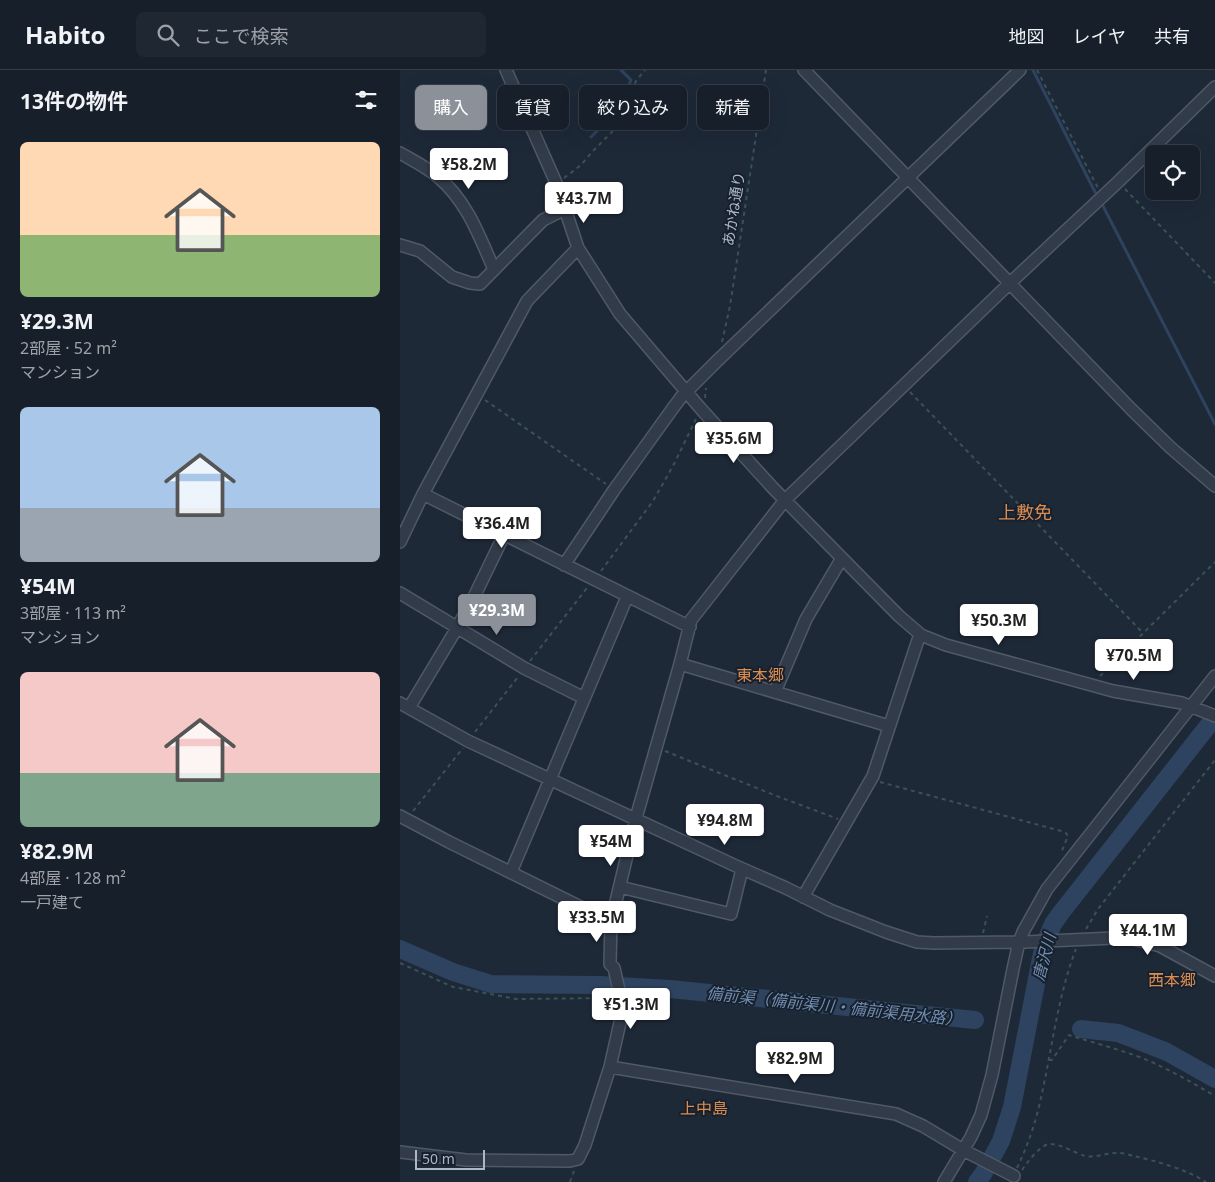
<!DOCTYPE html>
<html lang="ja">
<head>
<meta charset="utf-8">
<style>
  :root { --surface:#161f2a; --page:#1f2732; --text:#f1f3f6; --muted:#9ea2a8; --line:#353d47; --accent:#8c9099 }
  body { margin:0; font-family:"Noto Sans","Noto Sans JP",sans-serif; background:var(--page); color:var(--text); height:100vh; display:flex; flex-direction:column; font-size:19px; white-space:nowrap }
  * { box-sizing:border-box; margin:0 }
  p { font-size:16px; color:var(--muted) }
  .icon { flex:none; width:28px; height:28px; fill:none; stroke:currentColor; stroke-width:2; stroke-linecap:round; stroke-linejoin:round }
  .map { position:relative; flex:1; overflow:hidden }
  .drawer { display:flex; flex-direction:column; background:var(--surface); width:400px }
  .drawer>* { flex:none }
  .top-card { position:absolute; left:15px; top:15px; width:475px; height:45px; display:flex; gap:10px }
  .tools { position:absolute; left:745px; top:75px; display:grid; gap:10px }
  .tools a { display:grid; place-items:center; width:55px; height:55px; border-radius:8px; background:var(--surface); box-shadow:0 5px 20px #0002,0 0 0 1px var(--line); font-size:25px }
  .scale { position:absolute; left:15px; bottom:12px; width:70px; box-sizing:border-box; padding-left:5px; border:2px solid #abb6c6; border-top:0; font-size:14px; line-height:18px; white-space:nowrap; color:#abb6c6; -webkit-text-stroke:4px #17202d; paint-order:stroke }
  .price { position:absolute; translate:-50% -42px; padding:0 11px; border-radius:5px; background:#fff; color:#222; font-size:16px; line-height:32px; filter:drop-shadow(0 1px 2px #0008) }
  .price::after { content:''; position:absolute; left:50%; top:30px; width:15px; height:11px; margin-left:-8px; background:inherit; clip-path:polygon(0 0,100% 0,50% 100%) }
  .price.active { background:var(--accent); color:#fff }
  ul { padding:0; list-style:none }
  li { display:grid; align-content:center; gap:10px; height:265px; padding:0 20px }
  li span { display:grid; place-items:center; height:155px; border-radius:8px; color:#555 }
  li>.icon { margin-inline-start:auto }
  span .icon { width:90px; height:90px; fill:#fffc; stroke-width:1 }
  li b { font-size:21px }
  h2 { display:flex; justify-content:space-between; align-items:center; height:60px; padding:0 20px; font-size:21px }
  .tag { padding:0 18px; border-radius:8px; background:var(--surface); box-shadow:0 5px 20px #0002,0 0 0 1px var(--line); font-size:18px; line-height:45px }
  .tag.active { background:var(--accent); color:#fff }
  header { display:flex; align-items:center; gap:30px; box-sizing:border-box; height:70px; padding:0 25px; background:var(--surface); border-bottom:1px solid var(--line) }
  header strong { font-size:24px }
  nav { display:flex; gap:28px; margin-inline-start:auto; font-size:18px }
  .search { width:350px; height:45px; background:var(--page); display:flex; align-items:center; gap:12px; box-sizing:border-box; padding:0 18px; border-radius:8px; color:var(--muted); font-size:19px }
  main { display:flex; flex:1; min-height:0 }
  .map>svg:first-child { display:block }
</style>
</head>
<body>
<header>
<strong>Habito</strong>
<div class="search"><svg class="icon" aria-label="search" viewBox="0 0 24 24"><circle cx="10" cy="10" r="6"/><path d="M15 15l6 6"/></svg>ここで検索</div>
<nav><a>地図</a><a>レイヤ</a><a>共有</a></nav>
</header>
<main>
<section class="drawer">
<h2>13件の物件<svg class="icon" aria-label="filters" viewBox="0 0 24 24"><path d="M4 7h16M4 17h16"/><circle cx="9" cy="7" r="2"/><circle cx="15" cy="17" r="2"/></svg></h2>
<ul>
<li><span style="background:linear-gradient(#ffd9b3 60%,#8fb573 0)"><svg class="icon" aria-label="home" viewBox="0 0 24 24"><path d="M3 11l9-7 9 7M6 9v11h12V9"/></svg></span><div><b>¥29.3M</b><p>2部屋 · 52 m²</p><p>マンション</p></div></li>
<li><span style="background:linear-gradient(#a9c7e8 65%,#9aa5b1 0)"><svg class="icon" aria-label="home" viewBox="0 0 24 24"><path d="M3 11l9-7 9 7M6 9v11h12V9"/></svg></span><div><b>¥54M</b><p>3部屋 · 113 m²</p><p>マンション</p></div></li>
<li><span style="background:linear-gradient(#f6c9c9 65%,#7fa58c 0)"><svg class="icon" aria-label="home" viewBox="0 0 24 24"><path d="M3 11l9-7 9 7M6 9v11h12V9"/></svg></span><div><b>¥82.9M</b><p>4部屋 · 128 m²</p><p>一戸建て</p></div></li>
</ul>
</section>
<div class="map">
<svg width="815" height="1112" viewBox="0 0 815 1112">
  <rect width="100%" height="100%" fill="#1e2938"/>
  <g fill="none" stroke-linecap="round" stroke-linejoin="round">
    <!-- stream -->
    <path stroke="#2e435f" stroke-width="3" d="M 633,0 L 695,122
      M 191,67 L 218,40 L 231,10 L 221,0
      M 702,134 L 815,354"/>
    <!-- river -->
    <path stroke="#2e435f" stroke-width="18" d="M 0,879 L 53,902 L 91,914 L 200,915 L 270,919 L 575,950
      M 681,959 L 718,963 L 739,971 L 767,982 L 815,1009
      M 577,1112 L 583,1104 L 601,1071 L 612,1037 L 643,878 L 653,854 L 660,844 L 815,647"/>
    <!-- minor casing -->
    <g stroke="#4f5967" stroke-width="14">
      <path id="minor" d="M 106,0 L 157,115 L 178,178 L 220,244 L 301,339 L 372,417 L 499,546 L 521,565 L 546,575 L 713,621 L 782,633 L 815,646
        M 404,0 L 732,340 L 771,378 L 815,416
        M 0,83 C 12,90 26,97 37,106 C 65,129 78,162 92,195 L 95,199
        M 0,175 L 20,181 L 52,207 L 70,213 L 80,214 L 143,150 L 165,139
        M 23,424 L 290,557
        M 0,472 L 23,424 L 127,231 L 178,178
        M 164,495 L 214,420 L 273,338 L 282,326 L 317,291 L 620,0
        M 0,523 L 124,598 L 184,628
        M 280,594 L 489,656
        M 375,622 L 406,549 L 442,488
        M 0,633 L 68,671 L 336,796 L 386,818 L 430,840 L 486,862 L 517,872 L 534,873 L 625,872 L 714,868 L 733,869 L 760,876 L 815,906
        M 9,638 L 57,558 L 73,529 L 104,465
        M 0,746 L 49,772 L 211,852
        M 111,802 L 227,527
        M 220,817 L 331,844 L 342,799
        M 403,827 L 473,706 L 518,570 L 521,565
        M 210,997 L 496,1044 L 523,1056 L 563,1080 L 614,1106
        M 0,1082 L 66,1090 L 170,1091 L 178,1089 L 185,1075 L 210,997 L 221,948 L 221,929 L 214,898 L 210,894 L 211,852 L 236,748 L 280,594 L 291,550 L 385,430 L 610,213 L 718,112 L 815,17
        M 544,1112 L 571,1067 L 581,1045 L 592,1005 L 613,899 L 619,872 L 623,862 L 647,819 L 815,606"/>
    </g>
    <!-- path -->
    <path stroke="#3a5254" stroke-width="2" stroke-dasharray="4 4" stroke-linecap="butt" d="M 637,0 L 698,118
      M 164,108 L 181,95 L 193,81 L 212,62 L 236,11 L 245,0
      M 725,119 L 815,213
      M 322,272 L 330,236 L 366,0
      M 510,322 L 743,563
      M 305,328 L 306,318
      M 85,330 L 206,414
      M 201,501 L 253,431 L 273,396 L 296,349
      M 130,591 L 187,518
      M 700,606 L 815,492
      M 75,662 L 118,607
      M 265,681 L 374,725 L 438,749
      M 480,712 L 661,761 L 666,763 L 668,766 L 661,783
      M 13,741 L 63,678
      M 686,859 L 698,839 L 815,690
      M 583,863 L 587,846
      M 0,893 L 53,917 L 116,929 L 211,928
      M 649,990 L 652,990 L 669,965 C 697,974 727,981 754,993 C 775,1003 795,1014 815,1026
      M 617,1098 C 627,1077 635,1055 640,1032 C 652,981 657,928 676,879
      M 622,1100 C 627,1093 640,1075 649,1074 C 659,1073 675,1083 685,1086 C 697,1088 708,1082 719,1083 C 724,1083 729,1085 734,1086 C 756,1091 788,1100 806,1112
      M 170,1112 L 174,1101"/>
    <!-- minor -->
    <use href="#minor" stroke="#323b49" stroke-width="11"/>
  </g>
  <g text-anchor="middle" stroke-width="4" stroke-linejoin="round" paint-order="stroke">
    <!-- street labels -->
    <g font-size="15" fill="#abb6c6" stroke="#17202d">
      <text transform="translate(334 139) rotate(-81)" y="5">あかね通り</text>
    </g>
    <!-- neighbourhood labels -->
    <g font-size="16" fill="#db8d51" stroke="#17202d">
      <text x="360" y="611">東本郷</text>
      <text x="772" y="916">西本郷</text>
      <text x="304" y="1044">上中島</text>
    </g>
    <!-- water labels -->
    <g font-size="16" font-style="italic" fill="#718db1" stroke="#17202d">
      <text transform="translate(644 887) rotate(-75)" y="6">唐沢川</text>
      <text transform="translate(434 936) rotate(6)" y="6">備前渠（備前渠川・備前渠用水路）</text>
    </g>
    <!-- quarter labels -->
    <g font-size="18" fill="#db8d51" stroke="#17202d">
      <text x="625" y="449">上敷免</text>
    </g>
  </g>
</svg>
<div class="tools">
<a><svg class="icon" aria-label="locate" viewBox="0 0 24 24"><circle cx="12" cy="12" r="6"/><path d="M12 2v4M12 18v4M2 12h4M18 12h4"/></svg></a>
</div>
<div class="scale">50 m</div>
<b class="price" style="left:69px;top:120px">¥58.2M</b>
<b class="price" style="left:184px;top:154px">¥43.7M</b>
<b class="price" style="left:334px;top:394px">¥35.6M</b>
<b class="price" style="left:102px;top:479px">¥36.4M</b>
<b class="price active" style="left:97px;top:566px">¥29.3M</b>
<b class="price" style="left:599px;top:576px">¥50.3M</b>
<b class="price" style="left:734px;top:611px">¥70.5M</b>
<b class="price" style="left:325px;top:776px">¥94.8M</b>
<b class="price" style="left:211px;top:797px">¥54M</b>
<b class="price" style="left:197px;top:873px">¥33.5M</b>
<b class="price" style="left:748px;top:886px">¥44.1M</b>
<b class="price" style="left:231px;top:960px">¥51.3M</b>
<b class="price" style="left:395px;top:1014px">¥82.9M</b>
<div class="top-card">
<a class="tag active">購入</a>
<a class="tag">賃貸</a>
<a class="tag">絞り込み</a>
<a class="tag">新着</a>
</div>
</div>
</main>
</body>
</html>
